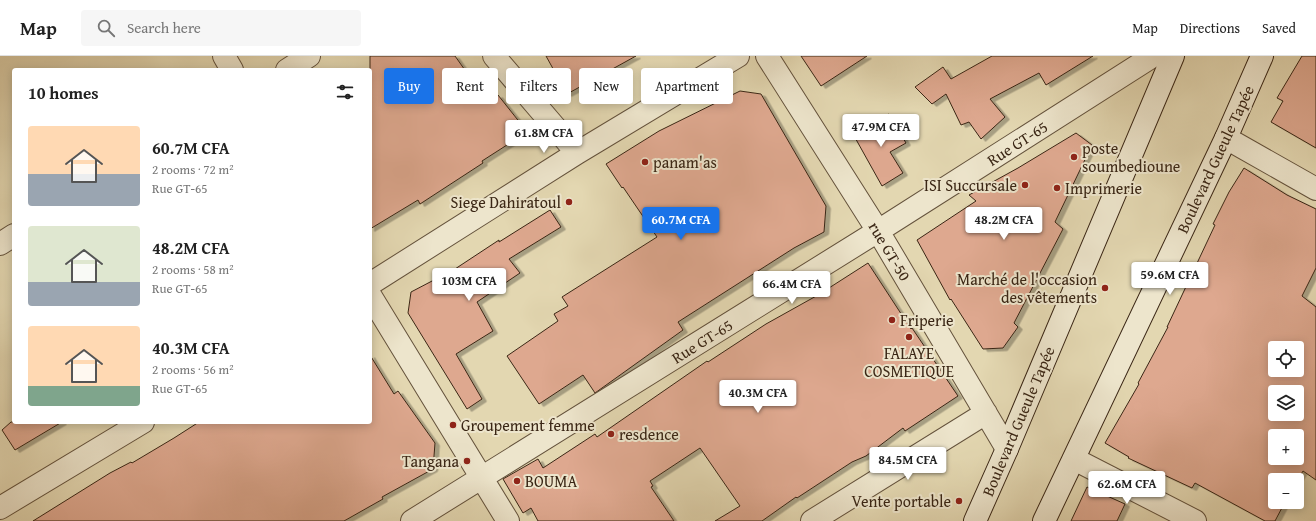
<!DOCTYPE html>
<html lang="en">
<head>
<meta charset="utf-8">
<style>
  :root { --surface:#fff; --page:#f6f6f6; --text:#222; --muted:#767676; --line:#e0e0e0; --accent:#1a73e8 }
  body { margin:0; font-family:"Gentium Book Plus",serif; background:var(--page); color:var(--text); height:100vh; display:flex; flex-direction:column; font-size:15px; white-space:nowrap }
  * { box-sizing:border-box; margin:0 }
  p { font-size:13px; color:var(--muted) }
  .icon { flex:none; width:22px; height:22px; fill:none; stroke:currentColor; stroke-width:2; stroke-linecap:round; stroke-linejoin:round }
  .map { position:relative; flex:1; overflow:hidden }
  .side { position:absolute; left:12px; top:12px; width:360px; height:356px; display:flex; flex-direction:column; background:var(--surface); border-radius:4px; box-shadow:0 2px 10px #0003 }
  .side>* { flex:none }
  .top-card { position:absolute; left:384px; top:12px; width:380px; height:36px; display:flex; gap:8px }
  .buttons { position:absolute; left:1268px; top:285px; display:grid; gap:8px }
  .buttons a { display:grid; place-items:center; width:36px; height:36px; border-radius:4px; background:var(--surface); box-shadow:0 2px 10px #0003; font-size:20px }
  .price { position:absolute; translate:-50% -34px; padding:0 9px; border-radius:4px; background:#fff; color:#222; font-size:13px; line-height:26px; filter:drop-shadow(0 1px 2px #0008) }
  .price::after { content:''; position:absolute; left:50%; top:24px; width:12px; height:9px; margin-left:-6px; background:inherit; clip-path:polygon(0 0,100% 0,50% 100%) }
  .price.selected { background:var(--accent); color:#fff }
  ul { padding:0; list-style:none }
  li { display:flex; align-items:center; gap:12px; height:100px; padding:0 16px }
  li span { display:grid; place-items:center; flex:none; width:112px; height:80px; border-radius:4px; color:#555 }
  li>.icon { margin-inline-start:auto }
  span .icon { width:48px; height:48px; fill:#fffc; stroke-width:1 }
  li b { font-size:17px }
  h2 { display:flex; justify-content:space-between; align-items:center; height:48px; padding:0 16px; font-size:17px }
  .pill { padding:0 14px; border-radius:4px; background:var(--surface); box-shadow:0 2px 10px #0003; font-size:14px; line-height:36px }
  .pill.selected { background:var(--accent); color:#fff }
  header { display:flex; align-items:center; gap:24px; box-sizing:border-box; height:56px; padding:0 20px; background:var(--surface); border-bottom:1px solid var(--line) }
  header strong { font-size:19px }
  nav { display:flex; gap:22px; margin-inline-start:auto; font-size:14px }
  .search { width:280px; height:36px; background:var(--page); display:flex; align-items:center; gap:10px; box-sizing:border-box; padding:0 14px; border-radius:4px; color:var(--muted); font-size:15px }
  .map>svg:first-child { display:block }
</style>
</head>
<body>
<header>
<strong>Map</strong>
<div class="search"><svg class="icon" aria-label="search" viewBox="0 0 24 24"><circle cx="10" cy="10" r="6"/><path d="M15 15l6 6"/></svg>Search here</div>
<nav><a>Map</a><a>Directions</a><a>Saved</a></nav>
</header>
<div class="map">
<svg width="1316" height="465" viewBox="0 0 1316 465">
  <defs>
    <filter id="shadow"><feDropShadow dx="4.5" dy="2.5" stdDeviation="0" flood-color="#0004"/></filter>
  </defs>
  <rect width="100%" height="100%" fill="#e3d7b1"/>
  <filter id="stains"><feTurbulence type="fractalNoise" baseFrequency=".005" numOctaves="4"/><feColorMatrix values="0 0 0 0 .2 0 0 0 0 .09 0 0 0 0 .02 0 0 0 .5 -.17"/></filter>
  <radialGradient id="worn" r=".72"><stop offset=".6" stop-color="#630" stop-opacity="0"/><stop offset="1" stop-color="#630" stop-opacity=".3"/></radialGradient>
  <!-- building -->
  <path fill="#dea88f" stroke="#3a2615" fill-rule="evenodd" filter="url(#shadow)" d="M 370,0 L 455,0 L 467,17 L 472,12 L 495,41 L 498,39 L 521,68 L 521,80 L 482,105 L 483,107 L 420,148 L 418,144 L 370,173 Z
    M 546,0 L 636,0 L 567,38 Z
    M 801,0 L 867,0 L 821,30 Z
    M 992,0 L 1093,0 L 1046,29 L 1039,17 L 990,43 L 1005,61 L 981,83 L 969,66 L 961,69 L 946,38 L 932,48 L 915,31 L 943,11 L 951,23 Z
    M 1302,0 L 1316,0 L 1316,92 L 1271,66 L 1283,45 L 1277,42 Z
    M 740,35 L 761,38 L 826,150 L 824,176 L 794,192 L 678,266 L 683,274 L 595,337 L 583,319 L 539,348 L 507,300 L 558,265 L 554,258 L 568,250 L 562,241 L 657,181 L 623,131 L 622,132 L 606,108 L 659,75 Z
    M 889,58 L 906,87 L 890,96 L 903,117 L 882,130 L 853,78 Z
    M 1076,77 L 1092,89 L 1055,166 L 1063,173 L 1014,267 L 1018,271 L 1003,292 L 983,293 L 951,243 L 950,244 L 917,184 L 976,145 L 969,139 L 1018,112 Z
    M 1244,112 L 1287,139 L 1316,153 L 1316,212 L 1302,240 L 1316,251 L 1316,424 L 1303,415 L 1297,425 L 1297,424 L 1275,424 L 1275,446 L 1285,446 L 1275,465 L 1265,465 L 1195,427 L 1192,432 L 1128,402 L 1129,401 L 1105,387 L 1139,328 L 1138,327 L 1168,271 L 1167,271 L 1215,169 L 1213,168 L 1229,136 ZM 1275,292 L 1297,292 L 1297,314 L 1275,314 ZM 1275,336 L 1297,336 L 1297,358 L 1275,358 ZM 1275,380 L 1297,380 L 1297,402 L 1275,402 Z
    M 550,154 L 561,171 L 509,203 L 520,217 L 477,246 L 493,275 L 456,298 L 482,343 L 467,353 L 408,257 L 411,236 L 455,213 L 499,184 L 499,186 Z
    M 868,207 L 911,273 L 912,272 L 958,340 L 905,375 L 903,372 L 866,400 L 852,406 L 797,442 L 796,441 L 762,465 L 715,465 L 740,450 L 700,392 L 650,425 L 653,430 L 651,431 L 674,465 L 538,465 L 531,452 L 523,457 L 503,423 L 538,403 L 543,412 L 595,378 L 597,381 L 707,305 L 708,306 L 766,268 L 818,239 Z
    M 370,299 L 394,338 L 398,335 L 435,387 L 433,413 L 382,441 L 383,443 L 344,465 L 33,465 L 110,417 L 131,406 L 132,407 L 174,382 L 199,366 L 370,366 Z
    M 11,366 L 62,366 L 15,394 L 2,374 Z
    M 1087,431 L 1125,448 L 1117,465 L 1071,465 Z"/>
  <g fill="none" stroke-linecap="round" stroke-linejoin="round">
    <!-- street casing -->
    <g stroke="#64523c" stroke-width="24">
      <path id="street" d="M 224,0 L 232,14
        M 494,0 L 577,97
        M 767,0 L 878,175 L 1007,393
        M 287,14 L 309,0
        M 1226,82 L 1316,133
        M 0,188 L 14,179
        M 370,228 L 577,97 L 738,0
        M 370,239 L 508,465
        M 1074,403 L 1195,465
        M 0,452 L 143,366
        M 412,465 L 878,175 L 1153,0
        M 812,465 L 986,357"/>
    </g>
    <!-- secondary casing -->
    <g stroke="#3a2615" stroke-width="24">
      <path id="secondary" d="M 975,465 L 1007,393 L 1173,0
        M 1044,465 L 1226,82 L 1262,0"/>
    </g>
    <!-- street -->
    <use href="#street" stroke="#ede5cc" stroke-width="22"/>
    <!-- secondary -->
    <use href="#secondary" stroke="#ede5cc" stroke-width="22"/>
  </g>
  <!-- markers -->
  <g fill="#8f2418" stroke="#ede5cc" stroke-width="1.5">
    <circle cx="1074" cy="101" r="4"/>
    <circle cx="645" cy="106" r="4"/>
    <circle cx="1025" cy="129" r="4"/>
    <circle cx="1057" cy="132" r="4"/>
    <circle cx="569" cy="146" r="4"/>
    <circle cx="1105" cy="232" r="4"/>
    <circle cx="892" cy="264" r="4"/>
    <circle cx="909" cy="281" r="4"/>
    <circle cx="453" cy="369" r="4"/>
    <circle cx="611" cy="378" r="4"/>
    <circle cx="467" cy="405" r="4"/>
    <circle cx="517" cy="425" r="4"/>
    <circle cx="959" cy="445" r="4"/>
  </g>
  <g text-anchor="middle" stroke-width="4" stroke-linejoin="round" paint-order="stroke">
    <!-- street labels -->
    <g font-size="16" fill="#3a2615" stroke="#ede5cc">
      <text transform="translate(1017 87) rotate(-33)" y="6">Rue GT-65</text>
      <text transform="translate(1215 103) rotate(-65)" y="6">Boulevard Gueule Tapée</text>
      <text transform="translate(890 195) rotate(59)" y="6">rue GT-50</text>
      <text transform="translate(702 285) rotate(-32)" y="6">Rue GT-65</text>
      <text transform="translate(1018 365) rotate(-67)" y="6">Boulevard Gueule Tapée</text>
    </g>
    <!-- poi labels -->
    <g font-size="16" fill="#3a2615" stroke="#ede5cc" text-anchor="start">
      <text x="1082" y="98">poste<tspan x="1082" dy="18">soumbedioune</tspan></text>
      <text x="653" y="112">panam'as</text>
      <text x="1017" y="135" text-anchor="end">ISI Succursale</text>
      <text x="1065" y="138">Imprimerie</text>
      <text x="561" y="152" text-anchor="end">Siege Dahiratoul</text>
      <text x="1097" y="229" text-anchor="end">Marché de l'occasion<tspan x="1097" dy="18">des vêtements</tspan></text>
      <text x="900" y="270">Friperie</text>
      <text x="909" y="303" text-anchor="middle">FALAYE<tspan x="909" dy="18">COSMETIQUE</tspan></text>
      <text x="461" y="375">Groupement femme</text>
      <text x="619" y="384">resdence</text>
      <text x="459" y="411" text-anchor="end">Tangana</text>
      <text x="525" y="431">BOUMA</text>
      <text x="951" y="451" text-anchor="end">Vente portable</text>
    </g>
  </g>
  <rect width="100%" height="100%" filter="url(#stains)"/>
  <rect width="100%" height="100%" fill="url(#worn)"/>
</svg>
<div class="buttons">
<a><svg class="icon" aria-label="locate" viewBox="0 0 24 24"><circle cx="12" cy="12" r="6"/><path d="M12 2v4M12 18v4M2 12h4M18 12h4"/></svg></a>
<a><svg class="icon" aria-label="layers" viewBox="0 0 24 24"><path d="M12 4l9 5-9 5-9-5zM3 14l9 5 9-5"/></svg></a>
<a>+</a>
<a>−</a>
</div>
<b class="price" style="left:881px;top:92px">47.9M CFA</b>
<b class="price" style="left:544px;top:98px">61.8M CFA</b>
<b class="price selected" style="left:681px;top:185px">60.7M CFA</b>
<b class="price" style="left:1004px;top:185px">48.2M CFA</b>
<b class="price" style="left:1170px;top:240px">59.6M CFA</b>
<b class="price" style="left:469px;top:246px">103M CFA</b>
<b class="price" style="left:792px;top:249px">66.4M CFA</b>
<b class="price" style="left:758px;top:358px">40.3M CFA</b>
<b class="price" style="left:908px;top:425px">84.5M CFA</b>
<b class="price" style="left:1127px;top:449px">62.6M CFA</b>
<div class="top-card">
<a class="pill selected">Buy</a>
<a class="pill">Rent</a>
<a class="pill">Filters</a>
<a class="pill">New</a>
<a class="pill">Apartment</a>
</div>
<section class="side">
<h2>10 homes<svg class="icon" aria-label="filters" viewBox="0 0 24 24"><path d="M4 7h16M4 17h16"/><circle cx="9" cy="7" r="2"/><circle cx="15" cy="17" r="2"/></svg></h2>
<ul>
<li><span style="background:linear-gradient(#ffd9b3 60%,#9aa5b1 0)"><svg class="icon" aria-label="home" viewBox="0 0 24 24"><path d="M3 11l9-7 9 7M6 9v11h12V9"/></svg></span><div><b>60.7M CFA</b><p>2 rooms · 72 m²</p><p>Rue GT-65</p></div></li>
<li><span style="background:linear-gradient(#dfe7d0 70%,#9aa5b1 0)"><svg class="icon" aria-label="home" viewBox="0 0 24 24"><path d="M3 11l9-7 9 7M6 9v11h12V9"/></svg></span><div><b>48.2M CFA</b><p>2 rooms · 58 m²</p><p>Rue GT-65</p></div></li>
<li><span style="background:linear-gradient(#ffd9b3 75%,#7fa58c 0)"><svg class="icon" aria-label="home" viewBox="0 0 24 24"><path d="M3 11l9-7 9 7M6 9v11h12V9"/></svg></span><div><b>40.3M CFA</b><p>2 rooms · 56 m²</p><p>Rue GT-65</p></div></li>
</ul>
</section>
</div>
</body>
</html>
